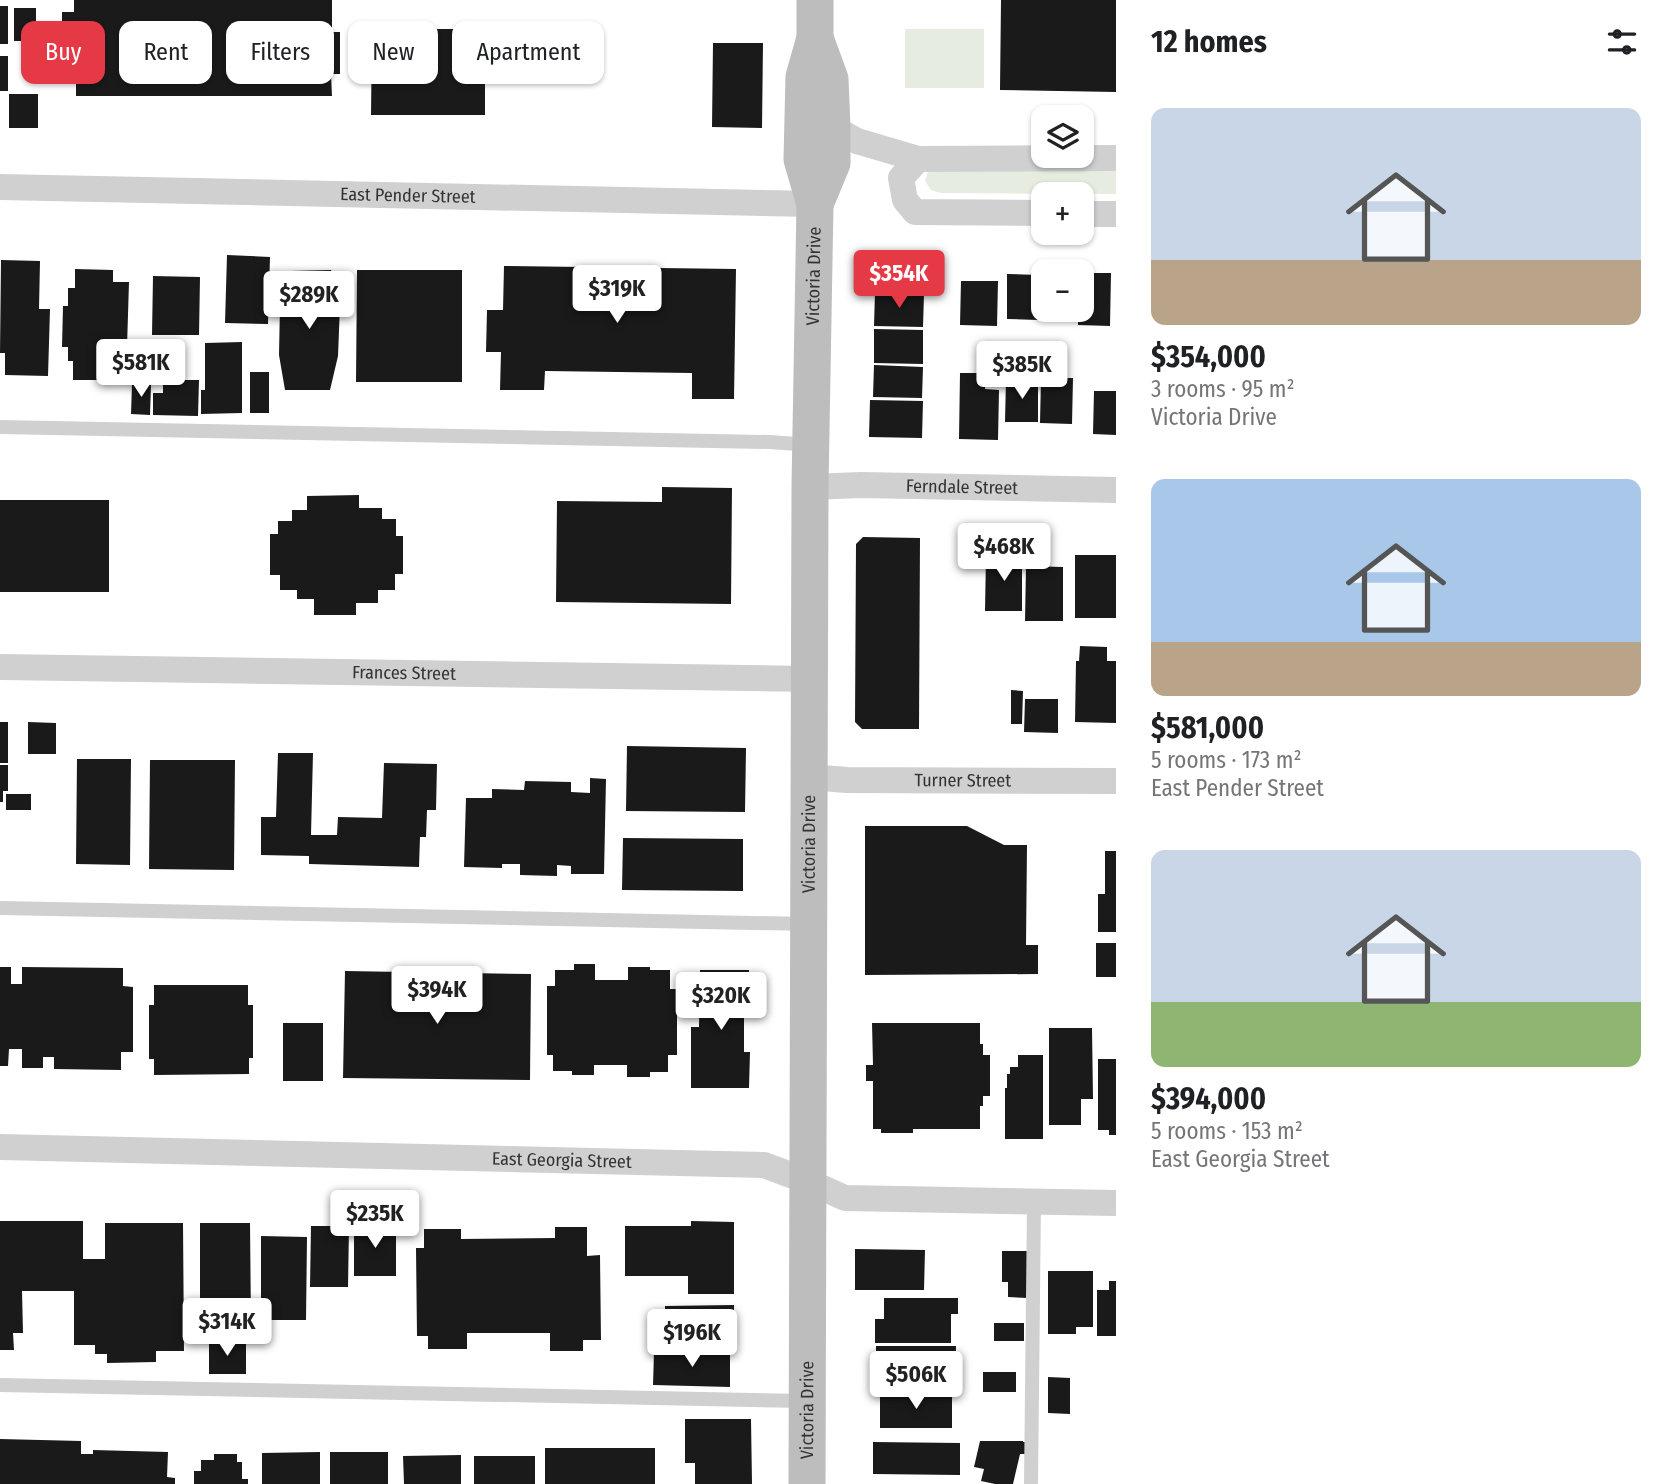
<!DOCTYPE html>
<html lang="en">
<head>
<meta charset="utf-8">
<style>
  :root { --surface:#fff; --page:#f6f6f6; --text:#202124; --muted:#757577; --accent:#e63946 }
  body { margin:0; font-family:"Fira Sans Condensed",sans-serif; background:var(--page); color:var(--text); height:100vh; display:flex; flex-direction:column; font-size:26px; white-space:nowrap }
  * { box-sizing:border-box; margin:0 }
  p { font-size:23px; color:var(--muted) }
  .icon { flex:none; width:38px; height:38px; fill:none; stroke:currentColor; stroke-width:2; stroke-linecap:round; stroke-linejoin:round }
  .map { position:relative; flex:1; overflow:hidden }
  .side { display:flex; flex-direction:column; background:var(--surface); width:560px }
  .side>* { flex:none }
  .banner { position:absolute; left:21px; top:21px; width:665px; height:63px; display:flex; gap:14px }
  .buttons { position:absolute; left:1031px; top:105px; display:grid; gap:14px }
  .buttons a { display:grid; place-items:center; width:63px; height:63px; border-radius:14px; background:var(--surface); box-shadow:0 2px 5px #0004; font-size:35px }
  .price { position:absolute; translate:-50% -60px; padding:0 16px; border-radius:7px; background:#fff; color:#222; font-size:23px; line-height:46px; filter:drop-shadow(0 2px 4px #0008) }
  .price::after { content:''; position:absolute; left:50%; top:42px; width:21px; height:16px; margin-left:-10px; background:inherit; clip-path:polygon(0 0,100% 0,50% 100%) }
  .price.on { background:var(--accent); color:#fff }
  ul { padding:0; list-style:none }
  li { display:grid; align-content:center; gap:14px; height:371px; padding:0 35px }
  li span { display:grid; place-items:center; height:217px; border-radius:14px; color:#555 }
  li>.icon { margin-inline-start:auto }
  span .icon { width:126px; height:126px; fill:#fffc; stroke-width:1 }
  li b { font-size:30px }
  h2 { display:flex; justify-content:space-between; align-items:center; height:84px; padding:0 35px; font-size:30px }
  .chip { padding:0 24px; border-radius:14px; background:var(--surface); box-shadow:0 2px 5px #0004; font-size:24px; line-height:63px }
  .chip.on { background:var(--accent); color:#fff }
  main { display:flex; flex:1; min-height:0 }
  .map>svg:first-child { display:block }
</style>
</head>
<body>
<main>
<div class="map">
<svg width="1116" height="1484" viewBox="0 0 1116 1484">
  <rect width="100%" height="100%" fill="#fff"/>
  <!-- green -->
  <path fill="#e6ecdf" d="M 905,29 L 984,29 L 984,88 L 905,88 Z
    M 1116,168 L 1116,194 L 941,193 L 931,190 L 925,181 L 928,171 Z"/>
  <!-- building -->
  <path fill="#1a1a1a" d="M 74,0 L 332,0 L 332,32 L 340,32 L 340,74 L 331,74 L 332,96 L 76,96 L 76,83 L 61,83 L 61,67 L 54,67 L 53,28 L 62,28 L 62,12 L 74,12 Z
    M 1001,0 L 1116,0 L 1116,92 L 1000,90 Z
    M 0,6 L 8,6 L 8,44 L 0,44 Z
    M 14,8 L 36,8 L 36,41 L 14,41 Z
    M 372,29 L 485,29 L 485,115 L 371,115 Z
    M 713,43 L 763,43 L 762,128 L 712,127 Z
    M 0,56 L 8,56 L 8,91 L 0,91 Z
    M 9,94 L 38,94 L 38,128 L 9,128 Z
    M 227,255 L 270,257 L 268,324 L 225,323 Z
    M 876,255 L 924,255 L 923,291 L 875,290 Z
    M 1,260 L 40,261 L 39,309 L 50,309 L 48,376 L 5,375 L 5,353 L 0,353 Z
    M 504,266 L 736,269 L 734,399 L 692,399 L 692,373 L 545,371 L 544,390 L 500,390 L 501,352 L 486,352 L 487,310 L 503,310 Z
    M 75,269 L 113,270 L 113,282 L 129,282 L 127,347 L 112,347 L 111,380 L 73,380 L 73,361 L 68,361 L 68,347 L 62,347 L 63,306 L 68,306 L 68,288 L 75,288 Z
    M 331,270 L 340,305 L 338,356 L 330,390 L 285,390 L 279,355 L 280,304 L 290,271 Z
    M 357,270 L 462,270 L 462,382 L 356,382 Z
    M 1082,273 L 1111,273 L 1110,326 L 1078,325 L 1078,310 L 1082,310 Z
    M 1007,274 L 1039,275 L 1038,320 L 1007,319 Z
    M 153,276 L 200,277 L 199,335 L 152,335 Z
    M 961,281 L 998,281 L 997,326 L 960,325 Z
    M 875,292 L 924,294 L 923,327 L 874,326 Z
    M 1043,310 L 1074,310 L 1074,320 L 1042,320 Z
    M 874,329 L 923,330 L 923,364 L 874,363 Z
    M 242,342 L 242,413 L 201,414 L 201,390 L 205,390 L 205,343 Z
    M 874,365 L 923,367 L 922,398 L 873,397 Z
    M 250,372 L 269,372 L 269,413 L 250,413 Z
    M 960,373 L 986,373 L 985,389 L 999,390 L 998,440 L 959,439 Z
    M 1041,378 L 1073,378 L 1072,424 L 1040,423 Z
    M 1006,379 L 1038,379 L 1038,422 L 1005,422 Z
    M 172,380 L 199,380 L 198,416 L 153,415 L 153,393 L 163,393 L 163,384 L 172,384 Z
    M 132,384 L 151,384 L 150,415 L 131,414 Z
    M 1094,391 L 1116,391 L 1116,435 L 1093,434 Z
    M 870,400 L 923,401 L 922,438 L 869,437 Z
    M 662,487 L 732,488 L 731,604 L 556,602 L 557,501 L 662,502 Z
    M 359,495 L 359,508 L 382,508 L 382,519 L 396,519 L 396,536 L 403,536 L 403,574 L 395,574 L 395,590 L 378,590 L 378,603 L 356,603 L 356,615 L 314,615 L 314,599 L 297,599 L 297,590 L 280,590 L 280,575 L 270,575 L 270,534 L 278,534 L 278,521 L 292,521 L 292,510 L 307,510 L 307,496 Z
    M 0,500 L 109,500 L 109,592 L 0,592 Z
    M 863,537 L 920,538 L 919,729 L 862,729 L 855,722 L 856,544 Z
    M 986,555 L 1022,555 L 1022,611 L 985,611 Z
    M 1075,555 L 1116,555 L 1116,618 L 1075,618 Z
    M 1026,566 L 1063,567 L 1063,621 L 1025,621 Z
    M 1080,646 L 1107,647 L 1107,661 L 1116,661 L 1116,723 L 1075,722 L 1076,661 L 1079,661 Z
    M 1011,690 L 1023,691 L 1022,724 L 1011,724 Z
    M 1025,699 L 1058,699 L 1058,733 L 1024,732 Z
    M 0,722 L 8,722 L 8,763 L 0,763 Z
    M 28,722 L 56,723 L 56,754 L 28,754 Z
    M 627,746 L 746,748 L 745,812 L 626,811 Z
    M 278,753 L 313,753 L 311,835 L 337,835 L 338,817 L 382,818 L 384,763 L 437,764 L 436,810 L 427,810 L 426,837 L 420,837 L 419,867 L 309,864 L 309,856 L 261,855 L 261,817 L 276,817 Z
    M 77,759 L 131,759 L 130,865 L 76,864 Z
    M 150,760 L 235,760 L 234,870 L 149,869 Z
    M 0,765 L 8,765 L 8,791 L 3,791 L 3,802 L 0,802 Z
    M 590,778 L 606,779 L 604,874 L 571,874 L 571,866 L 557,865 L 557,876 L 520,875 L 520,864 L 502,864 L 502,868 L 464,867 L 466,798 L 492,798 L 492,789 L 524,790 L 525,781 L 571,782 L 571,792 L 590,793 Z
    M 6,794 L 31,794 L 31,810 L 6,810 Z
    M 865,826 L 967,826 L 1004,845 L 1027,845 L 1026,945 L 1038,945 L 1038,974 L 865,975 Z
    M 623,838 L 743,839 L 743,891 L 622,890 Z
    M 1105,851 L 1116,851 L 1116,932 L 1098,932 L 1098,894 L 1105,894 Z
    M 1096,943 L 1116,943 L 1116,977 L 1096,977 Z
    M 574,964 L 595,964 L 595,980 L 628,980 L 628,967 L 650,967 L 650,970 L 670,970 L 670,989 L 677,989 L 677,1055 L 668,1055 L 668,1072 L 650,1072 L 650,1077 L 627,1077 L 627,1065 L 594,1065 L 594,1075 L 572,1075 L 572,1071 L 553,1071 L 553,1055 L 547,1055 L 547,986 L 555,986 L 555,970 L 574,970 Z
    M 0,967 L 11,967 L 11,984 L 22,984 L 22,967 L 123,968 L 123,986 L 133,987 L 133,1052 L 121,1052 L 121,1070 L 54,1069 L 54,1057 L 43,1057 L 43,1068 L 22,1068 L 22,1049 L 9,1049 L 8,1066 L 0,1066 Z
    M 700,970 L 749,970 L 748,1003 L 744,1003 L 744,1052 L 750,1052 L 749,1088 L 691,1088 L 691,1027 L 699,1027 Z
    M 345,971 L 531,974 L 530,1080 L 343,1078 Z
    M 154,985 L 248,985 L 248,1005 L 253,1005 L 253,1058 L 249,1058 L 249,1074 L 154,1075 L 154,1059 L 149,1059 L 149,1005 L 154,1005 Z
    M 283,1023 L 323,1023 L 323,1081 L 283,1081 Z
    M 872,1023 L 980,1023 L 980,1044 L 983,1044 L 983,1055 L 990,1055 L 990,1096 L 983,1096 L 983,1106 L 980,1106 L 980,1129 L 913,1129 L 913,1133 L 881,1133 L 881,1129 L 873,1129 L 873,1081 L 866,1081 L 866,1065 L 873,1065 Z
    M 1049,1028 L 1092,1028 L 1093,1099 L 1081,1099 L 1081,1125 L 1049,1125 Z
    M 1018,1055 L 1043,1055 L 1043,1139 L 1005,1139 L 1005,1088 L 1007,1088 L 1007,1074 L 1010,1074 L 1010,1067 L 1018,1067 Z
    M 1098,1059 L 1116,1059 L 1116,1135 L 1109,1135 L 1109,1130 L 1098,1130 Z
    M 0,1221 L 83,1221 L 83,1259 L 105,1259 L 105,1223 L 183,1223 L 184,1351 L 156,1351 L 156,1362 L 107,1363 L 107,1354 L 95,1354 L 95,1345 L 74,1345 L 74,1291 L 22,1291 L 23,1333 L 13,1333 L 14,1350 L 0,1350 Z
    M 691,1221 L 734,1222 L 734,1294 L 688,1294 L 688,1276 L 625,1276 L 625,1226 L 691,1226 Z
    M 200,1223 L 250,1223 L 251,1324 L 200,1324 Z
    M 354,1224 L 396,1224 L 396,1276 L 354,1276 Z
    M 311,1226 L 349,1226 L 348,1287 L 310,1287 Z
    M 555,1227 L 587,1227 L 587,1256 L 600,1255 L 601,1340 L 583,1340 L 583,1351 L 550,1351 L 550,1333 L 467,1333 L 467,1349 L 428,1349 L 428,1336 L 417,1336 L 416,1248 L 424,1248 L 424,1229 L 461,1229 L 461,1239 L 555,1238 Z
    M 261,1236 L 307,1237 L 306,1320 L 261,1320 Z
    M 855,1249 L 925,1250 L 924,1290 L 855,1290 Z
    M 1002,1251 L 1028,1251 L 1028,1298 L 1008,1297 L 1008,1282 L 1002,1282 Z
    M 1048,1271 L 1093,1271 L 1093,1327 L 1076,1327 L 1076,1334 L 1048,1334 Z
    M 1109,1281 L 1116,1281 L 1116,1336 L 1097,1336 L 1097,1290 L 1109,1290 Z
    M 884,1298 L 958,1298 L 958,1314 L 951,1314 L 951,1343 L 875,1343 L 875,1319 L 884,1319 Z
    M 734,1305 L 734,1346 L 665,1347 L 665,1306 Z
    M 994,1323 L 1024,1323 L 1024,1341 L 994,1341 Z
    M 209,1342 L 246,1342 L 246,1374 L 209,1374 Z
    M 876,1346 L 956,1346 L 955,1382 L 948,1382 L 948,1391 L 881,1390 L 881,1368 L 876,1368 Z
    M 654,1352 L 730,1353 L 730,1387 L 653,1385 Z
    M 983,1372 L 1016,1372 L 1016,1392 L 983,1392 Z
    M 1048,1377 L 1070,1378 L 1070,1414 L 1048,1413 Z
    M 880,1394 L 952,1395 L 952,1428 L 880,1428 Z
    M 685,1419 L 751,1419 L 752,1484 L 695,1484 L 695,1463 L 685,1463 Z
    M 0,1439 L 81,1441 L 81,1454 L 93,1454 L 93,1450 L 168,1452 L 167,1477 L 175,1478 L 175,1484 L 0,1484 Z
    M 980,1441 L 1023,1441 L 1023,1442 L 1030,1442 L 1030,1454 L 1020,1454 L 1013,1484 L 995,1484 L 981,1481 L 984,1469 L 974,1467 Z
    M 873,1442 L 960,1443 L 960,1475 L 873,1474 Z
    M 545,1448 L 655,1448 L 655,1484 L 545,1484 Z
    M 320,1452 L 320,1484 L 262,1484 L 262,1453 Z
    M 330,1452 L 388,1452 L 388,1484 L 330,1484 Z
    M 214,1454 L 237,1454 L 237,1462 L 242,1462 L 242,1479 L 248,1479 L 248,1484 L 194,1484 L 194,1471 L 201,1471 L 201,1460 L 214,1460 Z
    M 461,1455 L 461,1484 L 404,1484 L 403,1456 Z
    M 474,1456 L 535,1456 L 535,1484 L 474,1484 Z"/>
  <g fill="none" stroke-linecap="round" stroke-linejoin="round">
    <!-- lane -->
    <path stroke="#d0d0d0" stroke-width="14" d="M 0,427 L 770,442 L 809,445
      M 0,908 L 807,924
      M 0,1385 L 806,1401
      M 1031,1484 L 1034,1203"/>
    <!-- street -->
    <g stroke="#d0d0d0" stroke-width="26">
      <path d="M 832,127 L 857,141 L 918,159 L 1116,158"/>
      <path d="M 918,159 L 901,178 L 905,200 L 915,212 L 1043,213"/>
      <path id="s1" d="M 0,187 L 815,204"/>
      <path d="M 1082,214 L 1116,214"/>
      <path id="s2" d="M 810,487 L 861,485 L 1116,490"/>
      <path id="s3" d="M 0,667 L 810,679"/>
      <path id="s4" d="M 809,777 L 847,780 L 1116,781"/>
      <path id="s5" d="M 0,1147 L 764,1165 L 807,1181 L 845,1198 L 1116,1203"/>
    </g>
    <!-- secondary -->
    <g stroke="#bdbdbd" stroke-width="37">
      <path d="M 815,38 L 830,79 L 832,127 L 832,163 L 815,204"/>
      <path id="s6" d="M 807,1484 L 810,487 L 815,204 L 802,159 L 804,77 L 815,38 L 815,0"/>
    </g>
  </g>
  <g text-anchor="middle" stroke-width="7" stroke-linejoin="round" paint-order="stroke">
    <!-- street labels -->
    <g font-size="18" fill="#333" stroke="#fff">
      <text dy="6" stroke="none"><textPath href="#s1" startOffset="408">East Pender Street</textPath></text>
      <text dy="6" stroke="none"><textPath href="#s6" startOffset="1208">Victoria Drive</textPath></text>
      <text dy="6" stroke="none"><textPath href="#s2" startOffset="152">Ferndale Street</textPath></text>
      <text dy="6" stroke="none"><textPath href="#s3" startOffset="404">Frances Street</textPath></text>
      <text dy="6" stroke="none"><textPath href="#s4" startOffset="154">Turner Street</textPath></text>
      <text dy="6" stroke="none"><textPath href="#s6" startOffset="640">Victoria Drive</textPath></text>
      <text dy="6" stroke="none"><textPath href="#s5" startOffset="562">East Georgia Street</textPath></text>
      <text dy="6" stroke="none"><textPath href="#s6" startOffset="74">Victoria Drive</textPath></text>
    </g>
  </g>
</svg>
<div class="buttons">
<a><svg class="icon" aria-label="layers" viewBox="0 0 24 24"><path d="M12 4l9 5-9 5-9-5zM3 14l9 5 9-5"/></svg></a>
<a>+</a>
<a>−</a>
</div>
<b class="price on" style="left:899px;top:310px">$354K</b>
<b class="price" style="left:617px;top:325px">$319K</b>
<b class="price" style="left:309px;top:331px">$289K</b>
<b class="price" style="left:141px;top:399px">$581K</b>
<b class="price" style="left:1022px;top:401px">$385K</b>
<b class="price" style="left:1004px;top:583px">$468K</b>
<b class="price" style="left:437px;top:1026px">$394K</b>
<b class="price" style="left:721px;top:1032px">$320K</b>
<b class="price" style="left:375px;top:1250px">$235K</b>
<b class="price" style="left:227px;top:1358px">$314K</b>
<b class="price" style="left:692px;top:1369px">$196K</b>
<b class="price" style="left:916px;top:1411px">$506K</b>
<div class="banner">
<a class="chip on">Buy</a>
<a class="chip">Rent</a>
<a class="chip">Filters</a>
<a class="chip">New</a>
<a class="chip">Apartment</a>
</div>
</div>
<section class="side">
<h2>12 homes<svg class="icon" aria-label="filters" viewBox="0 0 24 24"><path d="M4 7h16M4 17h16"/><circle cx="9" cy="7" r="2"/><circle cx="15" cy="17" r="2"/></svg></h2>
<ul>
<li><span style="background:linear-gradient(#c9d6e8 70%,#b9a48a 0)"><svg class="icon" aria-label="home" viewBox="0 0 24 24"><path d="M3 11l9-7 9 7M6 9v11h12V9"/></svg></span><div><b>$354,000</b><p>3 rooms · 95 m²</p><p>Victoria Drive</p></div></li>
<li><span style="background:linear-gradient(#a9c7e8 75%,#b9a48a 0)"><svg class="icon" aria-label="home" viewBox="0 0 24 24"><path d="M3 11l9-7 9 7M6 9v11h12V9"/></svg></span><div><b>$581,000</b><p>5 rooms · 173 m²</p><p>East Pender Street</p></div></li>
<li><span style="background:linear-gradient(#c9d6e8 70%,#8fb573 0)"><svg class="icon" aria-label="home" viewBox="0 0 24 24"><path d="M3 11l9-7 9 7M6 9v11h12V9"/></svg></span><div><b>$394,000</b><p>5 rooms · 153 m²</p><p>East Georgia Street</p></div></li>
</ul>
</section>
</main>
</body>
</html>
